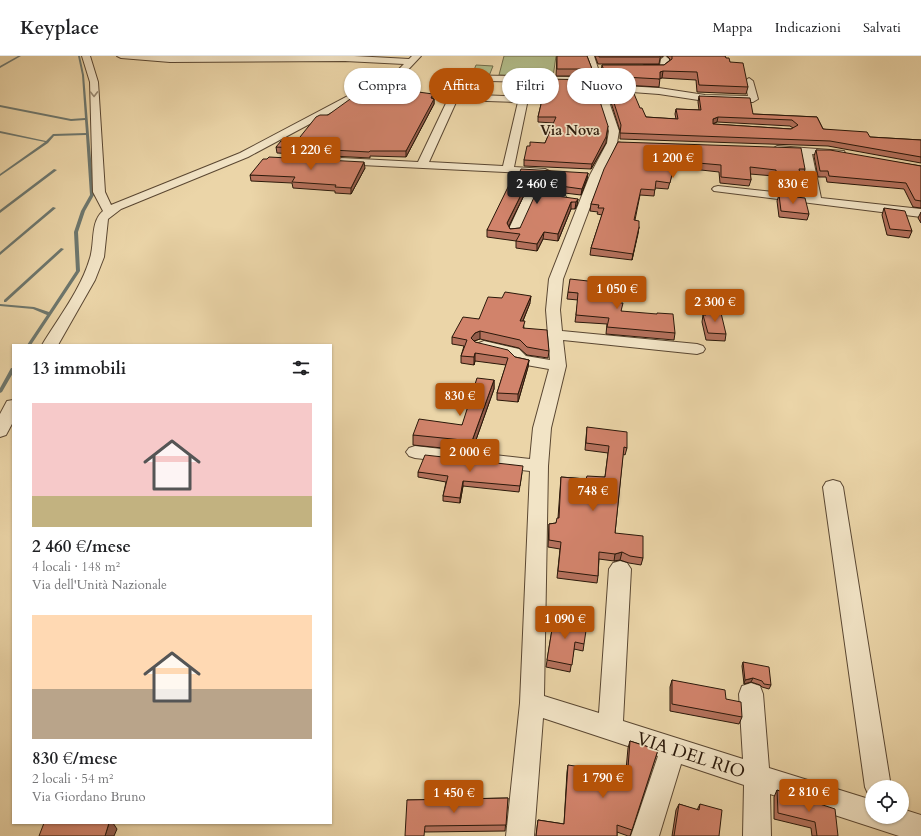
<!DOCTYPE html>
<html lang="it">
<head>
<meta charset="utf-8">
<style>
  :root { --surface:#fff; --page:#f6f6f6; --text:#202124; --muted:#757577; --line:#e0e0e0; --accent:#b45309 }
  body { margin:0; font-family:Cardo,serif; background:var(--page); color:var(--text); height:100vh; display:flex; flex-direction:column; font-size:15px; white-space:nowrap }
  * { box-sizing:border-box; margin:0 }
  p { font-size:13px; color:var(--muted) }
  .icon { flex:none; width:22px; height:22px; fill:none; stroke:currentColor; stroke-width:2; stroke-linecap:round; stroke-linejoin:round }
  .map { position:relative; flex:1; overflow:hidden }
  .sheet { position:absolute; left:12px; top:288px; width:320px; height:480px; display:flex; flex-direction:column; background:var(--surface); border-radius:0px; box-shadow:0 1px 3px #0004 }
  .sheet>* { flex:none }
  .top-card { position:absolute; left:344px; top:12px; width:380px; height:36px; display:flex; gap:8px }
  .tools { position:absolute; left:865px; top:724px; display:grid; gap:8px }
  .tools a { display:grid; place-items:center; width:44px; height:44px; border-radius:50%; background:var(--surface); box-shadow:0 1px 3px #0004; font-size:20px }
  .price { position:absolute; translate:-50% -34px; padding:0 9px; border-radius:4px; background:var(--accent); color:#fff; font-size:13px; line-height:26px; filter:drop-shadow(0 1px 2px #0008) }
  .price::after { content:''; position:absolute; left:50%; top:24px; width:12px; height:9px; margin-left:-6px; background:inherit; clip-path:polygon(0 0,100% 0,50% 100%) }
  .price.selected { background:#222; color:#fff }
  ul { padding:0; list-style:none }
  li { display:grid; align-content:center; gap:8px; height:212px; padding:0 20px }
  li span { display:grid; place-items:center; height:124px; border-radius:0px; color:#555 }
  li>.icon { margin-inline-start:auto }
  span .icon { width:72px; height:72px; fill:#fffc; stroke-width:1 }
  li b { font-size:17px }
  h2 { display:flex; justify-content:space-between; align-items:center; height:48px; padding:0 20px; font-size:17px }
  .chip { padding:0 14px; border-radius:18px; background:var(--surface); box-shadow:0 1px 3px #0004; font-size:14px; line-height:36px }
  .chip.selected { background:var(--accent); color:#fff }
  header { display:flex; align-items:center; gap:24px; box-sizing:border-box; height:56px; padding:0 20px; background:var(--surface); border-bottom:1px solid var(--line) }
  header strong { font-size:19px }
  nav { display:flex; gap:22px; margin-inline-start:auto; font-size:14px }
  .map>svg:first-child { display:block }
</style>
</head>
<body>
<header>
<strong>Keyplace</strong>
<nav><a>Mappa</a><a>Indicazioni</a><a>Salvati</a></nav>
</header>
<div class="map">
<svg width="921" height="780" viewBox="0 0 921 780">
  <rect width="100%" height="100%" fill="#ebd5a8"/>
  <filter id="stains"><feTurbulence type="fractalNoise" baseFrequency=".005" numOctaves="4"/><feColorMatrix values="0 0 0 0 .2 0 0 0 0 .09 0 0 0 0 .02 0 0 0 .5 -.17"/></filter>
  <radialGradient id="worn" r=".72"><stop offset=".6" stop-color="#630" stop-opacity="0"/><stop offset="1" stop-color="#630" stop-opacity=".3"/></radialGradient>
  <!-- green -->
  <path fill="#b2be8b" stroke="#6e6b4a" d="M 504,0 L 556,0 L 553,21 L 499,19 Z
    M 476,9 L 493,10 L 489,20 L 472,19 Z"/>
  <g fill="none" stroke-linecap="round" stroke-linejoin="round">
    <!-- stream -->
    <path fill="#6d776e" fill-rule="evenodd" d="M 18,0 L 21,0 L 0,12 L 0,10 Z
      M 78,0 L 80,0 L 84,19 L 94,139 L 85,155 L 78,176 L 80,215 L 31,289 L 27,289 L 47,259 L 33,253 L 0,250 L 0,248 L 34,251 L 49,256 L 76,215 L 74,176 L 81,155 L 90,139 L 86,79 L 54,80 L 48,87 L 0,120 L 0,118 L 45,86 L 0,77 L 0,75 L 46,85 L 53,78 L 86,77 L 85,64 L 71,65 L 0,51 L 0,49 L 71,63 L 85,62 L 82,19 Z
      M 54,113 L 57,114 L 0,157 L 0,154 Z
      M 53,151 L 56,152 L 0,199 L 0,196 Z
      M 61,192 L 64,193 L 6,246 L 4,246 L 4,244 Z
      M 11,312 L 13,312 L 13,317 L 2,336 L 0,337 L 0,332 Z"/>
    <!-- minor casing -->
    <g stroke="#5a4732" stroke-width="2">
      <path id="minor" d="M 82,0 L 90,0 L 98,26 L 105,136 L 111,149 L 240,97 L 399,13 L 404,8 L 345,5 L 170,6 L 121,2 L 117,0 L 354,0 L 409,3 L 412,0 L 421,0 L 405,17 L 248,101 L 121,153 L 108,163 L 104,201 L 95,224 L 58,289 L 42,289 C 59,261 81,233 90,202 C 95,187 90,166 103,155 L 93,136 L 90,26 Z
        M 586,0 L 594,0 L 604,31 L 608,29 L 659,32 L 705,39 L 748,40 L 745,25 L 749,22 L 753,25 L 758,43 L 753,46 L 705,45 L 659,38 L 605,34 L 619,75 L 617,87 L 602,119 L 563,223 L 560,254 L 562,275 L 697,288 L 703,290 L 705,293 L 703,296 L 697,298 L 563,284 L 566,310 L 551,372 L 548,410 L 544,640 L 599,657 L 609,513 L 613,507 L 620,505 L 627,507 L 631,513 L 623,665 L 743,703 L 739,638 L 742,630 L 751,627 L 760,630 L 763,638 L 769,712 L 872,744 L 872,761 L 902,761 L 902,753 L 921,759 L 921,780 L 899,780 L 770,738 L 771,780 L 743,780 L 744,729 L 681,708 L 659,780 L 631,780 L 658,700 L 543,662 L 534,780 L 506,780 L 520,647 L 530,415 L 415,402 L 409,400 L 406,396 L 409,392 L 415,390 L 530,403 L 533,372 L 549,313 L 515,307 L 508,300 L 479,293 L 476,290 L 479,287 L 484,285 L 519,293 L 526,300 L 550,304 L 546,254 L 549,223 L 590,119 L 607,87 L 609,75 Z
        M 665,0 L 669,3 L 669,10 L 665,14 L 644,15 L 640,12 L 644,9 L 660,9 L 661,3 Z
        M 454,19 L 571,21 L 575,24 L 571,27 L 451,24 L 450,22 L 451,20 Z
        M 454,38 L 526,41 L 528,43 L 514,111 L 545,113 L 551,116 L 549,118 L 341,108 L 336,105 L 341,102 L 418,106 L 449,41 ZM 457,44 L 518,46 L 503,110 L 429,106 Z
        M 777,90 L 844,95 L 845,97 L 844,99 L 840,100 L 812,98 L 821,142 L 921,153 L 921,161 L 714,135 L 712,133 L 714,131 L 718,130 L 809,140 L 801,98 L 773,95 L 772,93 Z
        M 531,134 L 560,137 L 564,138 L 566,141 L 564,144 L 560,145 L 535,142 L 518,178 L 510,178 L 508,175 L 525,138 L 527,136 Z
        M 13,344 L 13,366 L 6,379 L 0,381 L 0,358 L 7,345 Z
        M 833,424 L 840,426 L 843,431 L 891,731 L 872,731 L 872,742 L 869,740 L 865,731 L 823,431 L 826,426 Z"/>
    </g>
    <!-- minor -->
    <use href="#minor" fill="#f2e4c6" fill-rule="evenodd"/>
  </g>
  <!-- wall -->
  <path fill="#b4715c" stroke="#2a180a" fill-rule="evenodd" d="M 557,0 L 587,0 L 592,13 L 591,20 L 556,20 Z
    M 595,0 L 663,0 L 660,2 L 659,8 L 598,8 Z
    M 667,0 L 725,0 L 726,2 L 730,6 L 748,31 L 746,38 L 697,36 L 696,24 L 662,22 L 660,22 L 659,31 L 605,28 L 601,16 L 602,9 L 664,9 L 670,4 L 670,3 Z
    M 547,23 L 606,87 L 591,113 L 524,110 L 524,104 L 530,90 L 545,87 L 554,67 L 538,66 L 538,61 Z
    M 609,31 L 640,52 L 646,61 L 676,63 L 675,58 L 676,53 L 699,54 L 698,46 L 699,40 L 753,58 L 817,61 L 823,73 L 870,81 L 921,84 L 921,107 L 828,90 L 620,83 L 620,75 L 608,37 ZM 717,66 L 790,70 L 793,72 L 791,73 L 713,68 Z
    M 433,42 L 434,43 L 434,48 L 406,101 L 370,100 L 370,102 L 277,97 L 276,91 L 296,86 L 328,59 Z
    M 618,86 L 805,113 L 804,119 L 801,119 L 803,131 L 801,138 L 776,135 L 774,120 L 750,118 L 751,124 L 749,130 L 720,127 L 719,116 L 674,111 L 668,133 L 655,132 L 654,140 L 640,139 L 635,164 L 639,171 L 632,204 L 590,199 L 591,192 L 602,159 L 597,158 L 598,156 L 590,155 L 591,148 Z
    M 816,94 L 921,110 L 921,152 L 913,151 L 904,133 L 827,126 L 826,121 L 818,121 L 814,100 Z
    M 365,112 L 351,138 L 335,137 L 335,135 L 293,132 L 292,127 L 251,125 L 250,119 Z
    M 588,117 L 587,123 L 581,139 L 531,133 L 526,135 L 509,170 L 510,173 L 520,172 L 578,143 L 577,149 L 575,153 L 571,153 L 558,185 L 543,183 L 537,195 L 516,192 L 516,185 L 487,181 L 487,174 L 515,127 Z
    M 779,139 L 809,158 L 807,164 L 779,161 L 777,145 Z
    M 884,152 L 912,175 L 909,182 L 887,179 L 882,159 Z
    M 921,156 L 921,167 L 918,162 Z
    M 568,236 L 595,238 L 618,247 L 621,255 L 675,277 L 674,284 L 606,278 L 607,268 L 575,266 L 578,244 L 567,243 Z
    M 530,247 L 523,265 L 524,272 L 549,295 L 548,302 L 527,299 L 519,292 L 480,283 L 474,285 L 475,286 L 515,301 L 529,304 L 528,311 L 518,346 L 497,344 L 497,337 L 506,309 L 475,305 L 474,309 L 461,307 L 461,300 L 464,290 L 452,288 L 452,281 L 479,263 Z
    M 706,256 L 726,278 L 725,285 L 706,284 L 702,266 L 703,259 L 705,259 Z
    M 494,324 L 494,333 L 472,395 L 413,389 L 413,379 L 462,369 Z
    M 587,371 L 627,392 L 625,399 L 623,398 L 615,477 L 643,502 L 641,509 L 629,507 L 620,504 L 614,505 L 599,503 L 598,520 L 597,527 L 557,522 L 560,493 L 548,491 L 549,468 L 556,467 L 558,462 L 561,421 L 586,423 L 605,421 L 608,397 L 585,394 Z
    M 418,416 L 522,416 L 519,436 L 463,430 L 460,447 L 443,445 L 443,440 L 446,426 L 418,421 Z
    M 554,561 L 584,588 L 583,595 L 574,593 L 570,616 L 546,611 Z
    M 743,606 L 771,629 L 769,633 L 762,631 L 760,629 L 751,626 L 744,628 L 742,610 Z
    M 672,624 L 726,643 L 742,661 L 739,668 L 670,655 L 670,631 Z
    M 630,685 L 658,694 L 630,780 L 628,780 L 617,776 L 617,780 L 536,780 L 538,764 L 564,768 L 567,716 L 568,709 L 588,719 L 625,725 L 628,692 Z
    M 777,734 L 838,780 L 812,780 L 811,772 L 774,763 L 774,741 Z
    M 508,742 L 505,775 L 425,776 L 407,744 Z
    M 679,748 L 697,754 L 700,748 L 719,780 L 672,780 L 676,754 Z"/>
  <!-- shaded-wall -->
  <path fill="#925c4b" stroke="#2a180a" d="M 663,15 L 662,22 L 658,23 L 660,16 Z
    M 433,38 L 433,44 L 434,43 L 434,48 L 406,101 L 406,95 Z
    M 718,61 L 717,66 L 712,68 L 713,63 Z
    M 608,70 L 606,87 L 591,113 L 592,108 Z
    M 364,106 L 365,112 L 351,138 L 351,132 Z
    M 588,117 L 587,123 L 581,139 L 582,133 Z
    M 532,126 L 531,133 L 526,135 L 507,174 L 507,167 L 526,129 Z
    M 578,143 L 577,149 L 575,153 L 576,146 Z
    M 571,146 L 571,153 L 558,185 L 558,178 Z
    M 639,171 L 638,178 L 632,204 L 633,198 Z
    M 544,176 L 543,183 L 537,195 L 537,188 Z
    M 531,240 L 530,247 L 520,272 L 520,265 Z
    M 480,275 L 480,283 L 474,285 L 470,289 L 471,282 L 475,277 Z
    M 475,297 L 475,305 L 474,309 L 474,301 Z
    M 529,304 L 528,311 L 518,346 L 518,338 Z
    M 494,324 L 494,333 L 472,395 L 472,385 Z
    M 463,425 L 463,430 L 460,447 L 460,442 Z
    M 622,496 L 620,504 L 614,505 L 615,498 Z
    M 753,622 L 751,626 L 744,628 L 745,624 Z
    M 109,767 L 113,767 L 117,773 L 114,780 L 105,780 Z"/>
  <!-- building -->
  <path fill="#d1836b" stroke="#2a180a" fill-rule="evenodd" d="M 557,0 L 587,0 L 592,13 L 557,13 Z
    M 599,0 L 660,0 L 660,1 L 599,1 Z
    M 672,0 L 725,0 L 726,2 L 729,2 L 730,6 L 743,7 L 748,31 L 699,29 L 697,16 L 663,15 L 660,16 L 660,23 L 606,20 L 602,9 L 664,9 L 672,3 Z
    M 547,23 L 593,24 L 608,70 L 606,81 L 592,108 L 524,104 L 527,90 L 530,90 L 530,86 L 545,87 L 556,61 L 538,61 Z
    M 374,30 L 433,38 L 431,42 L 434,43 L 406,95 L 370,95 L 369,96 L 276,91 L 281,85 L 296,86 L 316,61 L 320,59 L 328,59 L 353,41 Z
    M 609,31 L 632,33 L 640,52 L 642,52 L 646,61 L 678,63 L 676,53 L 701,54 L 699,40 L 750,42 L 753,58 L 817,61 L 823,73 L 867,76 L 870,81 L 921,84 L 921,101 L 830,85 L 620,77 L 621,69 ZM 718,61 L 792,64 L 798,69 L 791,73 L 713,68 L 713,63 Z
    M 618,86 L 801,92 L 805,113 L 799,113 L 803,131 L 777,128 L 776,114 L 750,111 L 751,124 L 721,121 L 721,109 L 675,105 L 670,127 L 656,125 L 655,134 L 641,133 L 634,164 L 639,165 L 639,171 L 633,198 L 591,192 L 604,152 L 598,152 L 599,149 L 591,148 L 604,113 Z
    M 816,94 L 830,94 L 921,110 L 921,145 L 915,144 L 906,127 L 829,120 L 828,115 L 820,115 Z
    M 269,101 L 364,106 L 351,132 L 335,131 L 336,129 L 292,126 L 295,121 L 250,119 L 263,103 L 267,103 Z
    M 521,113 L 588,117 L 582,133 L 532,126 L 526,129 L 507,167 L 510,173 L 520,172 L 536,137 L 578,143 L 576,146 L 571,146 L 558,178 L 544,176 L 537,188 L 516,185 L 520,178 L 487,174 L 510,127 L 515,127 Z
    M 779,139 L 805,142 L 809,158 L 781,155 Z
    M 884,152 L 905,155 L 912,175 L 890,173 Z
    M 570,223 L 597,226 L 595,238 L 619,241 L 618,247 L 623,247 L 621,255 L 657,258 L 657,257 L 673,258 L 675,277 L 607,271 L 609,262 L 576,259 L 578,237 L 568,236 Z
    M 505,236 L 531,240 L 520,265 L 525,265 L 523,272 L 547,274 L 549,295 L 527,291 L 520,284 L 480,275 L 475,277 L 471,282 L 475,286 L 508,294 L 515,301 L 529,304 L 518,338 L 497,337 L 508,302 L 475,297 L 474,301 L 461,300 L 467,284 L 452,281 L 463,261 L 479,263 L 488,241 L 502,242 Z
    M 706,256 L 721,257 L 726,278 L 708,277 L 703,259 L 706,259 Z
    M 477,322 L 494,324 L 472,385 L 413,379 L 419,363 L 462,369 Z
    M 587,371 L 627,376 L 627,392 L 624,391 L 615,477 L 643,480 L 643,502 L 630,500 L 622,496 L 615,498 L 599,496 L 598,520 L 558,515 L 561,486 L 549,484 L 549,468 L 556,467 L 557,462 L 559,462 L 561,421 L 586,423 L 587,420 L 605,421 L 609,390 L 586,387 Z
    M 425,399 L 523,410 L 520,430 L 463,425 L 460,442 L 443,440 L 448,420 L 418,416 Z
    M 554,561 L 587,568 L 584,588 L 575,586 L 572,609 L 547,604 Z
    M 743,606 L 769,611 L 771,629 L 764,628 L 762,625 L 753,622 L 745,624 Z
    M 672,624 L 725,634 L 726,643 L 741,646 L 742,661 L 672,648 Z
    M 630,685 L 658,694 L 632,774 L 617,769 L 617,780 L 536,780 L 538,764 L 564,768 L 568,709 L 589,712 L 588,719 L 627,725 Z
    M 777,734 L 835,753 L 838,780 L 817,780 L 815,766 L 778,757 Z
    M 508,742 L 506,769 L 425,770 L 424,780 L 405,780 L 407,744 Z
    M 679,748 L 699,754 L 700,748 L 722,754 L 719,780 L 674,780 Z
    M 44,767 L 109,767 L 105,780 L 39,780 Z"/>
  <!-- one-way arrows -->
  <defs><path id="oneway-chevron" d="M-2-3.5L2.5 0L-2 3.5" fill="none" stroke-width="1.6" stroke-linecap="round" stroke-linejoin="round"/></defs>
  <use stroke="#988871" href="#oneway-chevron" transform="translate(94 38) rotate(89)"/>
  <g text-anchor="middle" stroke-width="3.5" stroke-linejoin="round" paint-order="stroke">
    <!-- far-quarter labels -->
    <g font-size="14" font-weight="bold" fill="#2a180a" stroke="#f2e4c6">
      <text x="570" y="79">Via Nova</text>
    </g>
    <!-- near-street labels -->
    <g font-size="18" fill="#2a180a" stroke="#f2e4c6">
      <text transform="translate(691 699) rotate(18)" y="6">VIA DEL RIO</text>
    </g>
  </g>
  <rect width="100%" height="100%" filter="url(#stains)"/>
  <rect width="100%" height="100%" fill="url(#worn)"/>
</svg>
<div class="tools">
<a><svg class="icon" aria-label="locate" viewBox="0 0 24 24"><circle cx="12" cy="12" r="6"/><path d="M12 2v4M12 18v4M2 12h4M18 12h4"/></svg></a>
</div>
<b class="price" style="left:311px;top:115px">1 220 €</b>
<b class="price" style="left:673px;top:123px">1 200 €</b>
<b class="price selected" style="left:537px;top:149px">2 460 €</b>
<b class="price" style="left:793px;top:149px">830 €</b>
<b class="price" style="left:617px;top:254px">1 050 €</b>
<b class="price" style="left:715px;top:267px">2 300 €</b>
<b class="price" style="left:460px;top:361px">830 €</b>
<b class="price" style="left:470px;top:417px">2 000 €</b>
<b class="price" style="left:593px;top:456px">748 €</b>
<b class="price" style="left:565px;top:584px">1 090 €</b>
<b class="price" style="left:603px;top:743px">1 790 €</b>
<b class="price" style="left:809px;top:757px">2 810 €</b>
<b class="price" style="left:454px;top:758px">1 450 €</b>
<div class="top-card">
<a class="chip">Compra</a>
<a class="chip selected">Affitta</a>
<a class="chip">Filtri</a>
<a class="chip">Nuovo</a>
</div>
<section class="sheet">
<h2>13 immobili<svg class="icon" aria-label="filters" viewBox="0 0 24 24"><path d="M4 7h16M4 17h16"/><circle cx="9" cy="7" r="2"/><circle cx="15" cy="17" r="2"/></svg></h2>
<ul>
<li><span style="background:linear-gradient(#f6c9c9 75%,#c2b280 0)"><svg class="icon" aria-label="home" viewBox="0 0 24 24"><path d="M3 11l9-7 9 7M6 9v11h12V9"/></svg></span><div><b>2 460 €/mese</b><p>4 locali · 148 m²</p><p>Via dell'Unità Nazionale</p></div></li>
<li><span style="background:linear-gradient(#ffd9b3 60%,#b9a48a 0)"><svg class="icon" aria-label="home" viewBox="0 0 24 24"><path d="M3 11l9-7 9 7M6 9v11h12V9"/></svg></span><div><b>830 €/mese</b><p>2 locali · 54 m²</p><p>Via Giordano Bruno</p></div></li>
</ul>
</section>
</div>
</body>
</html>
